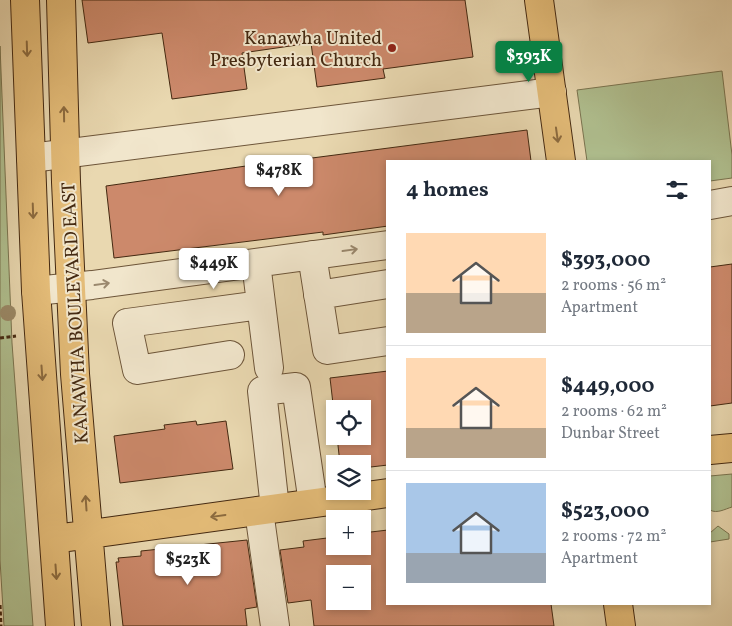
<!DOCTYPE html>
<html lang="en">
<head>
<meta charset="utf-8">
<style>
  :root { --surface:#fff; --page:#f6f6f7; --text:#1f2937; --muted:#747a83; --line:#e0e1e3; --accent:#0b8043 }
  body { margin:0; font-family:Vollkorn,serif; background:var(--page); color:var(--text); height:100vh; display:flex; flex-direction:column; font-size:19px; white-space:nowrap }
  * { box-sizing:border-box; margin:0 }
  p { font-size:16px; color:var(--muted) }
  .icon { flex:none; width:28px; height:28px; fill:none; stroke:currentColor; stroke-width:2; stroke-linecap:round; stroke-linejoin:round }
  .map { position:relative; flex:1; overflow:hidden }
  .details { position:absolute; left:386px; top:160px; width:325px; height:445px; display:flex; flex-direction:column; background:var(--surface); border-radius:0px; box-shadow:0 2px 8px #0003 }
  .details>* { flex:none }
  .controls { position:absolute; left:326px; top:400px; display:grid; gap:10px }
  .controls a { display:grid; place-items:center; width:45px; height:45px; border-radius:0px; background:var(--surface); box-shadow:0 2px 8px #0003; font-size:25px }
  .price { position:absolute; translate:-50% -42px; padding:0 11px; border-radius:5px; background:#fff; color:#222; font-size:16px; line-height:32px; filter:drop-shadow(0 1px 2px #0008) }
  .price::after { content:''; position:absolute; left:50%; top:30px; width:15px; height:11px; margin-left:-8px; background:inherit; clip-path:polygon(0 0,100% 0,50% 100%) }
  .price.current { background:var(--accent); color:#fff }
  ul { padding:0; list-style:none }
  li { display:flex; align-items:center; gap:15px; height:125px; padding:0 20px }
  li+li { border-top:1px solid var(--line) }
  li span { display:grid; place-items:center; flex:none; width:140px; height:100px; border-radius:0px; color:#555 }
  li>.icon { margin-inline-start:auto }
  span .icon { width:60px; height:60px; fill:#fffc; stroke-width:1 }
  li b { font-size:21px }
  h2 { display:flex; justify-content:space-between; align-items:center; height:60px; padding:0 20px; font-size:21px }
  .map>svg:first-child { display:block }
</style>
</head>
<body>
<div class="map">
<svg width="732" height="626" viewBox="0 0 732 626">
  <rect width="100%" height="100%" fill="#e9d8b0"/>
  <filter id="stains"><feTurbulence type="fractalNoise" baseFrequency=".004" numOctaves="4"/><feColorMatrix values="0 0 0 0 .2 0 0 0 0 .09 0 0 0 0 .02 0 0 0 .5 -.17"/></filter>
  <radialGradient id="worn" r=".72"><stop offset=".6" stop-color="#630" stop-opacity="0"/><stop offset="1" stop-color="#630" stop-opacity=".3"/></radialGradient>
  <!-- green -->
  <path fill="#b0c090" stroke="#7a7450" d="M 0,46 L 12,343 L 33,626 L 4,626 L 0,560 Z
    M 722,71 L 732,155 L 732,178 L 710,181 L 710,161 L 587,161 L 577,90 Z
    M 732,474 L 732,507 C 725,509 717,514 710,510 L 710,476 Z
    M 718,526 L 729,534 L 729,539 L 710,542 L 710,533 Z"/>
  <!-- building -->
  <path fill="#cc896b" stroke="#442911" fill-rule="evenodd" d="M 82,0 L 465,0 L 473,57 L 383,69 L 385,78 L 317,87 L 311,43 L 242,53 L 247,89 L 172,99 L 162,33 L 88,43 Z
    M 527,130 L 531,161 L 388,161 L 388,226 L 323,235 L 323,232 L 114,258 L 106,186 L 288,160 L 289,161 Z
    M 732,264 L 732,403 L 710,406 L 710,267 Z
    M 388,371 L 388,465 L 362,468 L 362,464 L 340,464 L 337,436 L 362,436 L 362,409 L 335,409 L 335,421 L 330,378 Z
    M 196,421 L 197,425 L 226,421 L 233,469 L 120,483 L 114,436 L 165,429 L 164,425 Z
    M 388,530 L 388,604 L 551,604 L 554,626 L 314,626 L 311,600 L 288,603 L 280,550 L 304,547 L 303,541 L 335,537 L 335,546 L 362,546 L 362,533 ZM 335,574 L 362,574 L 362,601 L 335,601 Z
    M 247,540 L 257,607 L 245,609 L 247,626 L 123,626 L 116,562 L 119,562 L 118,558 L 141,556 L 141,551 Z"/>
  <g fill="none" stroke-linecap="round" stroke-linejoin="round">
    <!-- minor casing -->
    <g stroke="#6d5539" stroke-width="30">
      <path id="minor" d="M 31,158 L 552,92
        M 710,205 L 732,201
        M 312,255 L 327,350 L 388,341
        M 256,263 L 269,368
        M 36,291 L 92,285 L 388,245
        M 318,295 L 388,284
        M 230,355 L 137,370 L 127,323 L 261,305
        M 275,508 L 262,391 L 296,387 L 313,503
        M 259,511 L 275,626"/>
    </g>
    <!-- major casing -->
    <g stroke="#442911" stroke-width="30">
      <path id="major" d="M 25,0 L 36,291 L 60,626
        M 61,0 L 66,182 L 75,374 L 96,626
        M 539,0 L 561,161
        M 710,450 L 732,448
        M 69,537 L 388,493
        M 618,604 L 621,626"/>
    </g>
    <!-- path -->
    <path stroke="#442911" stroke-width="3" stroke-dasharray="4 2.5" stroke-linecap="butt" d="M 0,338 L 16,336
      M 0,605 L 1,626"/>
    <!-- minor -->
    <use href="#minor" stroke="#f1e6cc" stroke-width="28"/>
    <!-- major -->
    <use href="#major" stroke="#e4bc78" stroke-width="28"/>
  </g>
  <!-- trees -->
  <circle fill="#9a8866" cx="8" cy="313" r="8"/>
  <!-- one-way arrows -->
  <defs><path id="oneway-shaft" d="M-6 0H5M1.5-3L5.5 0L1.5 3" fill="none" stroke-width="1.6" stroke-linecap="round" stroke-linejoin="round" transform="scale(1.25)"/></defs>
  <g stroke="#8c6b3f">
    <use href="#oneway-shaft" transform="translate(27 49) rotate(88)"/>
    <use href="#oneway-shaft" transform="translate(64 114) rotate(-91)"/>
    <use href="#oneway-shaft" transform="translate(557 135) rotate(82)"/>
    <use href="#oneway-shaft" transform="translate(33 211) rotate(88)"/>
    <use href="#oneway-shaft" transform="translate(42 373) rotate(86)"/>
    <use href="#oneway-shaft" transform="translate(86 503) rotate(-94)"/>
    <use href="#oneway-shaft" transform="translate(218 516) rotate(172)"/>
    <use href="#oneway-shaft" transform="translate(56 572) rotate(86)"/>
  </g>
  <g stroke="#9a886e">
    <use href="#oneway-shaft" transform="translate(350 250) rotate(-8)"/>
    <use href="#oneway-shaft" transform="translate(102 284) rotate(-8)"/>
  </g>
  <!-- markers -->
  <circle fill="#8f2418" stroke="#f1e6cc" stroke-width="2" cx="392" cy="48" r="5"/>
  <g text-anchor="middle" stroke-width="4" stroke-linejoin="round" paint-order="stroke">
    <!-- poi labels -->
    <g font-size="19" fill="#442911" stroke="#f1e6cc" text-anchor="end">
      <text x="382" y="44">Kanawha United<tspan x="382" dy="22">Presbyterian Church</tspan></text>
    </g>
    <!-- street labels -->
    <g font-size="19" fill="#442911" stroke="#f1e6cc">
      <text transform="translate(74 313) rotate(-93)" y="7">KANAWHA BOULEVARD EAST</text>
    </g>
  </g>
  <rect width="100%" height="100%" filter="url(#stains)"/>
  <rect width="100%" height="100%" fill="url(#worn)"/>
</svg>
<div class="controls">
<a><svg class="icon" aria-label="locate" viewBox="0 0 24 24"><circle cx="12" cy="12" r="6"/><path d="M12 2v4M12 18v4M2 12h4M18 12h4"/></svg></a>
<a><svg class="icon" aria-label="layers" viewBox="0 0 24 24"><path d="M12 4l9 5-9 5-9-5zM3 14l9 5 9-5"/></svg></a>
<a>+</a>
<a>−</a>
</div>
<b class="price current" style="left:529px;top:83px">$393K</b>
<b class="price" style="left:279px;top:197px">$478K</b>
<b class="price" style="left:214px;top:290px">$449K</b>
<b class="price" style="left:188px;top:586px">$523K</b>
<section class="details">
<h2>4 homes<svg class="icon" aria-label="filters" viewBox="0 0 24 24"><path d="M4 7h16M4 17h16"/><circle cx="9" cy="7" r="2"/><circle cx="15" cy="17" r="2"/></svg></h2>
<ul>
<li><span style="background:linear-gradient(#ffd9b3 60%,#b9a48a 0)"><svg class="icon" aria-label="home" viewBox="0 0 24 24"><path d="M3 11l9-7 9 7M6 9v11h12V9"/></svg></span><div><b>$393,000</b><p>2 rooms · 56 m²</p><p>Apartment</p></div></li>
<li><span style="background:linear-gradient(#ffd9b3 70%,#b9a48a 0)"><svg class="icon" aria-label="home" viewBox="0 0 24 24"><path d="M3 11l9-7 9 7M6 9v11h12V9"/></svg></span><div><b>$449,000</b><p>2 rooms · 62 m²</p><p>Dunbar Street</p></div></li>
<li><span style="background:linear-gradient(#a9c7e8 70%,#9aa5b1 0)"><svg class="icon" aria-label="home" viewBox="0 0 24 24"><path d="M3 11l9-7 9 7M6 9v11h12V9"/></svg></span><div><b>$523,000</b><p>2 rooms · 72 m²</p><p>Apartment</p></div></li>
</ul>
</section>
</div>
</body>
</html>
